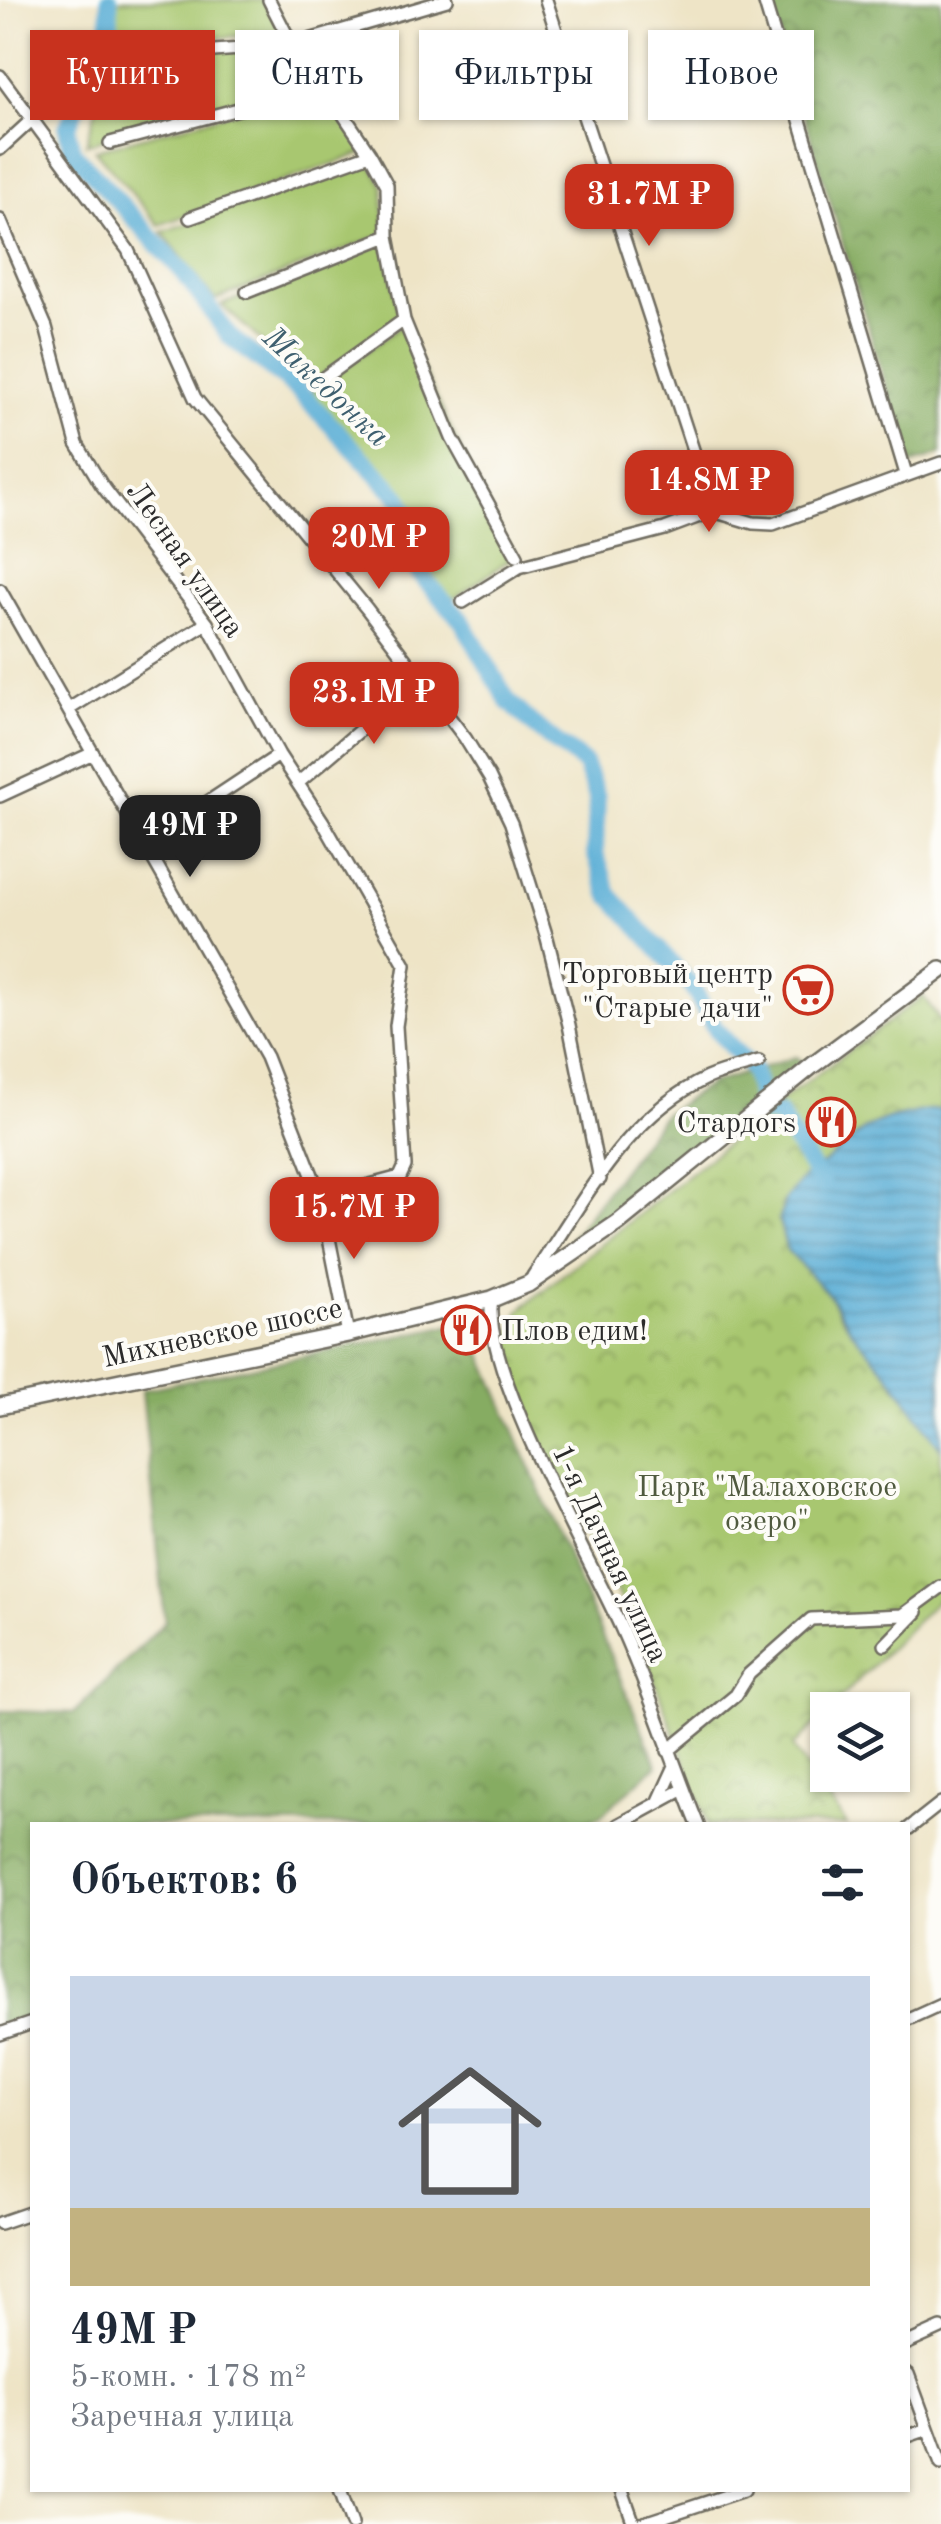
<!DOCTYPE html>
<html lang="ru">
<head>
<meta charset="utf-8">
<style>
  :root { --surface:#fff; --page:#f6f6f7; --text:#1f2937; --muted:#747a83; --line:#e0e1e3; --accent:#c8321e }
  body { margin:0; font-family:"Old Standard TT",serif; background:var(--page); color:var(--text); height:100vh; display:flex; flex-direction:column; font-size:38px; white-space:nowrap }
  * { box-sizing:border-box; margin:0 }
  p { font-size:32px; color:var(--muted) }
  .icon { flex:none; width:55px; height:55px; fill:none; stroke:currentColor; stroke-width:2; stroke-linecap:round; stroke-linejoin:round }
  .map { position:relative; flex:1; overflow:hidden }
  .details { position:absolute; left:30px; top:1822px; width:880px; height:670px; display:flex; flex-direction:column; background:var(--surface); border-radius:0px; box-shadow:0 2px 8px #0004 }
  .details>* { flex:none }
  .top-card { position:absolute; left:30px; top:30px; width:882px; height:90px; display:flex; gap:20px }
  .controls { position:absolute; left:810px; top:1692px; display:grid; gap:20px }
  .controls a { display:grid; place-items:center; width:100px; height:100px; border-radius:0px; background:var(--surface); box-shadow:0 2px 8px #0004; font-size:50px }
  .price { position:absolute; translate:-50% -85px; padding:0 22px; border-radius:20px; background:var(--accent); color:#fff; font-size:32px; line-height:65px; filter:drop-shadow(0 2px 5px #0008) }
  .price::after { content:''; position:absolute; left:50%; top:60px; width:30px; height:22px; margin-left:-15px; background:inherit; clip-path:polygon(0 0,100% 0,50% 100%) }
  .price.selected { background:#222; color:#fff }
  ul { padding:0; list-style:none }
  li { display:grid; align-content:center; gap:20px; height:530px; padding:0 40px }
  li+li { border-top:2px solid var(--line) }
  li span { display:grid; place-items:center; height:310px; border-radius:0px; color:#555 }
  li>.icon { margin-inline-start:auto }
  span .icon { width:180px; height:180px; fill:#fffc; stroke-width:1 }
  li b { font-size:42px }
  h2 { display:flex; justify-content:space-between; align-items:center; height:120px; padding:0 40px; font-size:42px }
  .tag { padding:0 35px; border-radius:0px; background:var(--surface); box-shadow:0 2px 8px #0004; font-size:35px; line-height:90px }
  .tag.selected { background:var(--accent); color:#fff }
  .map>svg:first-child { display:block }
</style>
</head>
<body>
<div class="map">
<svg width="941" height="2524" viewBox="0 0 941 2524">
  <defs>
    <pattern id="forest-crowns" width="20" height="18" patternUnits="userSpaceOnUse" patternTransform="scale(2.5)"><rect width="20" height="18" fill="#86ac62"/><path d="M2 6a3 3 0 1 1 6 0M12 15a3 3 0 1 1 6 0" fill="none" stroke="#6e8c51"/></pattern>
    <pattern id="park-crowns" width="20" height="18" patternUnits="userSpaceOnUse" patternTransform="scale(2.5)"><rect width="20" height="18" fill="#a8c76f"/><path d="M2 6a3 3 0 1 1 6 0M12 15a3 3 0 1 1 6 0" fill="none" stroke="#89a25b"/></pattern>
    <pattern id="water-rules" width="6" height="5" patternUnits="userSpaceOnUse" patternTransform="scale(2.5)"><rect width="6" height="5" fill="#5aaed6"/><path d="M0 2.5h6" fill="none" stroke="#4b8eae"/></pattern>
  </defs>
  <rect width="100%" height="100%" fill="#fdfcf7"/>
  <filter id="ink" filterUnits="userSpaceOnUse"><feTurbulence type="fractalNoise" baseFrequency=".01" numOctaves="2"/><feDisplacementMap in="SourceGraphic" scale="20" xChannelSelector="R" yChannelSelector="G"/><feConvolveMatrix kernelMatrix="1 2 1 2 8 2 1 2 1" color-interpolation-filters="sRGB"/></filter>
  <filter id="wash" filterUnits="userSpaceOnUse"><feTurbulence type="fractalNoise" baseFrequency=".0048" numOctaves="4" result="noise"/><feDisplacementMap in="SourceGraphic" scale="40" xChannelSelector="R" yChannelSelector="G"/><feGaussianBlur stdDeviation="2.25" result="paint"/><feColorMatrix in="noise" values="0 0 0 0 0 0 0 0 0 0 0 0 0 0 0 0 0 1.4 0 .05"/><feComposite in="paint" operator="in"/></filter>
  <g filter="url(#wash)">
    <rect width="100%" height="100%" fill="#eee4c6"/>
    <!-- forest -->
    <path fill="url(#forest-crowns)" stroke="#586c46" stroke-width="2.5" d="M 769,0 L 941,0 L 941,454 L 910,465 Z
      M 796,1057 L 803,1063 L 558,1256 L 664,1114 L 710,1084 Z
      M 452,1325 L 478,1345 L 657,1765 L 599,1817 L 575,1825 L 32,1825 L 32,2015 L 0,2027 L 0,1711 L 74,1713 L 165,1622 L 142,1390 Z"/>
    <!-- park -->
    <path fill="url(#park-crowns)" stroke="#6a794d" stroke-width="2.5" d="M 923,996 L 941,1022 L 941,1110 L 890,1118 L 866,1128 L 823,1164 L 810,1169 L 779,1220 L 787,1250 L 830,1296 L 840,1315 L 894,1381 L 941,1449 L 941,1599 L 939,1598 L 793,1747 L 847,1825 L 708,1825 L 635,1628 L 531,1425 L 506,1346 L 520,1310 L 534,1298 L 765,1113 Z"/>
    <!-- garden -->
    <path fill="#a8c76f" stroke="#6a794d" stroke-width="2.5" d="M 112,0 L 267,0 L 284,33 L 112,45 Z
      M 288,41 L 318,81 L 86,144 L 112,55 Z
      M 321,88 L 366,152 L 159,225 L 95,150 Z
      M 369,159 L 383,186 L 385,234 L 215,300 L 162,232 Z
      M 386,240 L 400,319 L 309,384 L 221,305 Z
      M 402,325 L 512,558 L 449,602 L 421,571 L 419,531 L 403,494 L 311,393 Z"/>
    <!-- water -->
    <path fill="url(#water-rules)" stroke="#426c80" stroke-width="2.5" d="M 926,1110 L 941,1110 L 941,1449 L 894,1381 L 851,1330 L 830,1296 L 787,1250 L 779,1220 L 785,1200 L 810,1169 L 823,1164 L 866,1128 L 890,1118 Z"/>
    <g fill="none" stroke-linecap="round" stroke-linejoin="round">
      <!-- river -->
      <path stroke="#5aaed6" stroke-width="18" d="M 109,0 L 110,33 L 67,128 L 72,151 L 184,273 L 230,337 L 298,390 L 399,497 L 416,532 L 418,572 L 462,621 L 508,701 L 539,730 L 584,763 L 597,797 L 595,853 L 609,894 L 691,985 L 716,1030 L 752,1069 L 765,1113 L 779,1115 L 822,1185"/>
    </g>
  </g>
  <g filter="url(#ink)">
    <g fill="none" stroke-linecap="round" stroke-linejoin="round">
      <!-- street casing -->
      <g stroke="#6f6c61" stroke-width="16">
        <path id="street" d="M 269,0 L 292,45 L 308,62 L 370,154 L 387,185 L 388,236 L 404,320 L 452,438 L 517,556
          M 546,0 L 713,511
          M 764,0 L 906,474
          M 108,59 L 292,45 L 447,0
          M 0,76 L 128,250 L 195,398 L 367,609 L 465,738 L 489,777 L 511,823 L 547,938 L 569,1025 L 600,1179
          M 110,143 L 325,86
          M 0,149 L 83,73
          M 190,218 L 370,154
          M 0,220 L 46,327 L 77,444 L 101,484 L 207,623 L 279,755 L 323,822 L 405,965 L 396,1026 L 405,1166 L 400,1177 L 321,1198
          M 247,292 L 388,236
          M 322,379 L 404,320
          M 0,590 L 266,1057 L 321,1198 L 348,1334
          M 463,602 L 519,567 L 665,529 L 713,511 L 753,523 L 773,524 L 941,463
          M 69,709 L 207,623
          M 298,783 L 420,679
          M 0,796 L 93,753
          M 146,843 L 279,755
          M 533,1276 C 582,1205 625,1116 707,1078 C 723,1071 742,1067 759,1062
          M 492,1299 C 479,1366 593,1563 623,1632 C 651,1695 672,1761 698,1825
          M 885,1645 L 917,1612
          M 668,1751 L 736,1695 L 749,1674 L 811,1619 L 903,1615 L 941,1587
          M 658,1803 L 675,1766
          M 618,1825 L 684,1789
          M 908,1829 L 941,1803
          M 908,2019 L 941,2004
          M 0,2034 L 32,2023
          M 0,2223 L 32,2212
          M 908,2343 L 941,2328
          M 908,2374 L 941,2464
          M 908,2436 L 928,2429
          M 340,2490 L 352,2524
          M 622,2490 L 634,2524
          M 641,2524 L 744,2490"/>
      </g>
      <!-- secondary casing -->
      <g stroke="#6f6c61" stroke-width="20">
        <path id="secondary" d="M 0,1406 L 348,1334 L 492,1299 L 528,1284 L 619,1222 L 813,1065 L 941,970"/>
      </g>
      <!-- street -->
      <use href="#street" stroke="#fff" stroke-width="11"/>
      <!-- secondary -->
      <use href="#secondary" stroke="#fff" stroke-width="15"/>
    </g>
  </g>
  <!-- icons -->
  <defs>
    <g id="supermarket-ring" transform="scale(2.5)"><circle r="9.5" fill="#fdfcf7" stroke="#c8321e" stroke-width="1.5"/><path d="M-6-5.5h2.5l.6 2H6L4.5 2H-2.5L-4.4-4H-6ZM-1.5 3.2a1.3 1.3 0 1 0 .1 0ZM3 3.2a1.3 1.3 0 1 0 .1 0Z" fill="#c8321e"/></g>
    <g id="restaurant-ring" transform="scale(2.5)"><circle r="9.5" fill="#fdfcf7" stroke="#c8321e" stroke-width="1.5"/><path d="M-5-6h1v4h1v-4h1v4h1v-4h1v5L-1.5 .5V6h-2V.5L-5-1ZM5-6V6H3V1.5H1.5Q1.5-4 5-6Z" fill="#c8321e"/></g>
  </defs>
  <g fill-rule="evenodd">
    <use href="#supermarket-ring" x="808" y="990"/>
    <use href="#restaurant-ring" x="831" y="1122"/>
    <use href="#restaurant-ring" x="466" y="1330"/>
  </g>
  <g text-anchor="middle" stroke-width="8" stroke-linejoin="round" paint-order="stroke">
    <!-- street labels -->
    <g font-size="30" fill="#2b2b2b" stroke="#fdfcf7">
      <text transform="translate(186 559) rotate(55)" y="10">Лесная улица</text>
      <text transform="translate(222 1332) rotate(-12)" y="10">Михневское шоссе</text>
      <text transform="translate(611 1553) rotate(65)" y="10">1-я Дачная улица</text>
    </g>
    <!-- poi labels -->
    <g font-size="30" fill="#2b2b2b" stroke="#fdfcf7" text-anchor="end">
      <text x="773" y="983">Торговый центр<tspan x="773" dy="34">"Старые дачи"</tspan></text>
      <text x="796" y="1132">Стардогs</text>
      <text x="501" y="1340" text-anchor="start">Плов едим!</text>
    </g>
    <!-- park labels -->
    <g font-size="30" fill="#505a3f" stroke="#fdfcf7">
      <text x="767" y="1496">Парк "Малаховское<tspan x="767" dy="34">озеро"</tspan></text>
    </g>
    <!-- water labels -->
    <g font-size="32" font-style="italic" fill="#3e5f6f" stroke="#fdfcf7">
      <text transform="translate(327 386) rotate(43)" y="11">Македонка</text>
    </g>
  </g>
</svg>
<div class="controls">
<a><svg class="icon" aria-label="layers" viewBox="0 0 24 24"><path d="M12 4l9 5-9 5-9-5zM3 14l9 5 9-5"/></svg></a>
</div>
<b class="price" style="left:649px;top:249px">31.7M ₽</b>
<b class="price" style="left:709px;top:535px">14.8M ₽</b>
<b class="price" style="left:379px;top:592px">20M ₽</b>
<b class="price" style="left:374px;top:747px">23.1M ₽</b>
<b class="price selected" style="left:190px;top:880px">49M ₽</b>
<b class="price" style="left:354px;top:1262px">15.7M ₽</b>
<div class="top-card">
<a class="tag selected">Купить</a>
<a class="tag">Снять</a>
<a class="tag">Фильтры</a>
<a class="tag">Новое</a>
</div>
<section class="details">
<h2>Объектов: 6<svg class="icon" aria-label="filters" viewBox="0 0 24 24"><path d="M4 7h16M4 17h16"/><circle cx="9" cy="7" r="2"/><circle cx="15" cy="17" r="2"/></svg></h2>
<ul>
<li><span style="background:linear-gradient(#c9d6e8 75%,#c2b280 0)"><svg class="icon" aria-label="home" viewBox="0 0 24 24"><path d="M3 11l9-7 9 7M6 9v11h12V9"/></svg></span><div><b>49M ₽</b><p>5-комн. · 178 m²</p><p>Заречная улица</p></div></li>
</ul>
</section>
</div>
</body>
</html>
